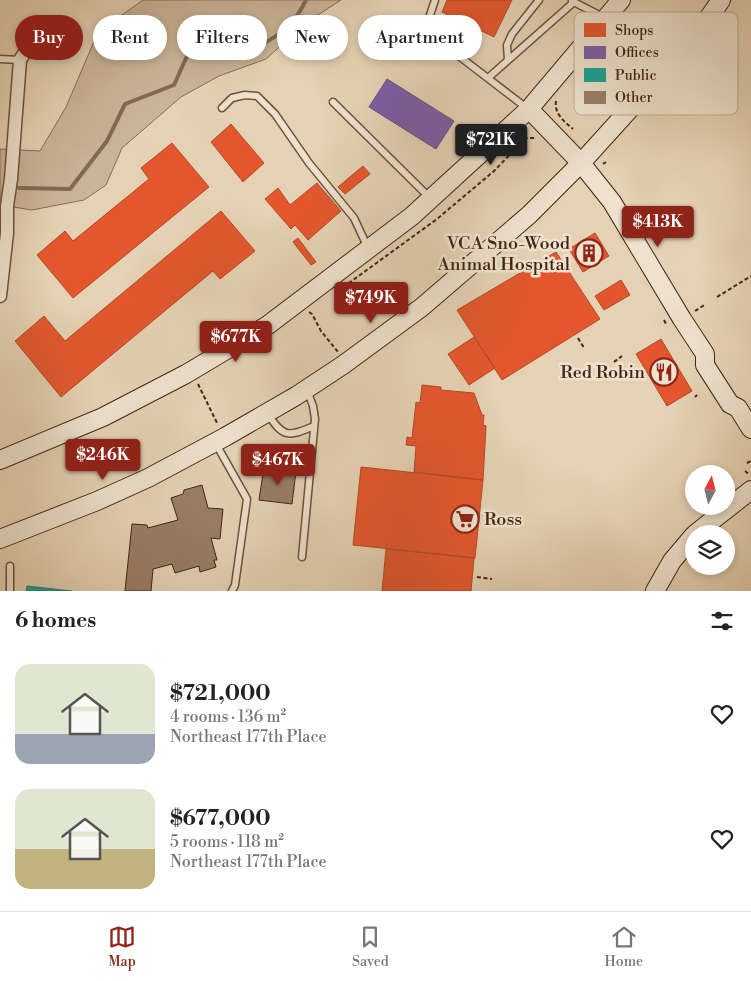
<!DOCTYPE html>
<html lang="en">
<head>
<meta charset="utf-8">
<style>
  :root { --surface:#fff; --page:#f6f6f6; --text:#222; --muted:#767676; --line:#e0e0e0; --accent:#8f2418 }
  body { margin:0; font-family:"Libre Bodoni",serif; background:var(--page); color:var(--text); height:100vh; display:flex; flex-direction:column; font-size:19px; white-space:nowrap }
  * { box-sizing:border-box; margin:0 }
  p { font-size:16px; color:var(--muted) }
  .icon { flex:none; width:28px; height:28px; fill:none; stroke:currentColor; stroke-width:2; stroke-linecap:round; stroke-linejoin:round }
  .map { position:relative; height:591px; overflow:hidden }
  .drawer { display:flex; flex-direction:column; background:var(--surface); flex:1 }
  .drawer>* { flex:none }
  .hud { position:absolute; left:15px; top:15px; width:500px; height:45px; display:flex; gap:10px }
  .needle { width:32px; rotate:7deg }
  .buttons { position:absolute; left:685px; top:465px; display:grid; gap:10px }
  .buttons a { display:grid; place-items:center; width:50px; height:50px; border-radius:50%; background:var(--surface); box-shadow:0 2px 8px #0003; font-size:25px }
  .price { position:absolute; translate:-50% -42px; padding:0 11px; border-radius:5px; background:var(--accent); color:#fff; font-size:16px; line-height:32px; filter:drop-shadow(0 1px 2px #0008) }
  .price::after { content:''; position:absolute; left:50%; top:30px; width:15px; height:11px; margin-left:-8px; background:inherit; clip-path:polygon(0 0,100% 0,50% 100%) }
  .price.current { background:#222; color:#fff }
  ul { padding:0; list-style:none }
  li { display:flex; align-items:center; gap:15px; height:125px; padding:0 15px }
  li span { display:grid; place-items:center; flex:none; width:140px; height:100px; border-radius:15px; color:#555 }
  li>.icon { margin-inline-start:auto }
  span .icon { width:60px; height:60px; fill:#fffc; stroke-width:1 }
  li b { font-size:21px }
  h2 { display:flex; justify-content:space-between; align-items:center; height:60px; padding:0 15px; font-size:21px }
  .pill { padding:0 18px; border-radius:22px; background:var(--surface); box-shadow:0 2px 8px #0003; font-size:18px; line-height:45px }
  .pill.current { background:var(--accent); color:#fff }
  .tab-bar { display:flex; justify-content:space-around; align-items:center; height:70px; border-top:1px solid var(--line); background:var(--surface); font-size:14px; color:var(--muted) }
  .tab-bar a { display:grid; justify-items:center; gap:2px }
  .tab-bar .current { color:var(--accent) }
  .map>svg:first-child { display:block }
</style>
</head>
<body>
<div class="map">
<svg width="751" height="591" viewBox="0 0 751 591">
  <rect width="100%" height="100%" fill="#e5d2b4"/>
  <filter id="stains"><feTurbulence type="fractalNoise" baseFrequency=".004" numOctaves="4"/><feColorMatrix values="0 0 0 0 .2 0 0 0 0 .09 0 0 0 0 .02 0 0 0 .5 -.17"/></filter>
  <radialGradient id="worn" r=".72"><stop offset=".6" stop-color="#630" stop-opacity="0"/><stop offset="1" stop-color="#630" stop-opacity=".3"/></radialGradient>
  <!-- green -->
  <path fill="#cab498" stroke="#876c55" d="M 143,0 L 341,0 L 307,22 L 266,59 L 219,76 L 181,97 L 122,148 L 106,185 L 84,200 L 32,210 L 7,206 L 0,209 L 0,149 L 40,151 L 66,107 L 98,32 Z"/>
  <!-- shops -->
  <path fill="#e4572e" stroke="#b44826" d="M 447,0 L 512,0 L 494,37 L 442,12 Z
    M 231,124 L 264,163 L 243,182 L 211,142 Z
    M 172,143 L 209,187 L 73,298 L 37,255 L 65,231 L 73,241 L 149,179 L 141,168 Z
    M 363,166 L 370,174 L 345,194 L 338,187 Z
    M 317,183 L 341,211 L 308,240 L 295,225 L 291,229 L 265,199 L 278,188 L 290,205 Z
    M 221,211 L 255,251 L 220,279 L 213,271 L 61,397 L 15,341 L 44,316 L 65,341 Z
    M 595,233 L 609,256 L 583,272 L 569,249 Z
    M 298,238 L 316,262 L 311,265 L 293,242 Z
    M 556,252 L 600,319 L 502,380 L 457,310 Z
    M 621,280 L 630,295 L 604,310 L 595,296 Z
    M 474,337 L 495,368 L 469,385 L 448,354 Z
    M 661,339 L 692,391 L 667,406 L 636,354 Z
    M 422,385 L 441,387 L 441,390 L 474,393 L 482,415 L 484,415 L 483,425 L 486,426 L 483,480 L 414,472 L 416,446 L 406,445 L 407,437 L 412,438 L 416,402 L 420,403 Z
    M 361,467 L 483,480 L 475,558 L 353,545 Z
    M 386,549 L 474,558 L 471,591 L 382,591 Z"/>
  <!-- offices -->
  <path fill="#7b5ea7" stroke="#6a4d7a" d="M 387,79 L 454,121 L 436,149 L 369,107 Z"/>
  <!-- public -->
  <path fill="#17a398" stroke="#247d70" d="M 27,586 L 72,591 L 26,591 Z"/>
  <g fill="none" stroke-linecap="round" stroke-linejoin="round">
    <!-- stream -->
    <path stroke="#846952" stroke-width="4" d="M 19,188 L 70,189 L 107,141 L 125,104 L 174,85 L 187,56 L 228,33 L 244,41 L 253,50 C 281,33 291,30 306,0"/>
  </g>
  <!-- building -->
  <path fill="#987e66" stroke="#442412" d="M 264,467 L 296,471 L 292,504 L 259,500 Z
    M 202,485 L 208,508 L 223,509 L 220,539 L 211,538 L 217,560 L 214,560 L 216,567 L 200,572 L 199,566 L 175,573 L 172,564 L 153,569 L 151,591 L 125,591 L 132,524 L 147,525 L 148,528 L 178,520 L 171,498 L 183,494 L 184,490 Z"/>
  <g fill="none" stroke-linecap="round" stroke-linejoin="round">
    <!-- lane casing -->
    <g stroke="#6c503a" stroke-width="9">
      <path id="lane" d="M 435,0 L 425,30 L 528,109
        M 572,1 L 603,17
        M 0,59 L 20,60
        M 508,60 L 507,45 L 512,34 L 539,0
        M 488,78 L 574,2
        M 333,102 L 430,198
        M 222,108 L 232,98 L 245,95 L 257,96 L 275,114 L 309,163 L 354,218 L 368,248
        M 268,414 C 283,438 289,437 314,426
        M 216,444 L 247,499 L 235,585 L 232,591
        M 302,557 L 315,419 L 313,406 L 307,390
        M 10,591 L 10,566"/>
    </g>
    <!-- street casing -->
    <g stroke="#6c503a" stroke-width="15">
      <path id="street" d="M 0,296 L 7,233 L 7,206 L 11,179 L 20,60 L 27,49"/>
    </g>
    <!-- secondary casing -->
    <g stroke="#442412" stroke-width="20">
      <path id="secondary" d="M 529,109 L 581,163 L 612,202 L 682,319 L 705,354 L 705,365 L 730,404 L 738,408 L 751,429
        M 0,460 L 103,417 L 186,374 L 268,325 L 412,216 L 529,109 L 621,0
        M 695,534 L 751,490
        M 0,539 L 97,501 L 148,478 L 225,437 L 296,396 L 343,365 L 422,307 L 529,215 L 581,163 L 696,36 L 721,0
        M 655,591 L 672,561 L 694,535"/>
    </g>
    <!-- path -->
    <path stroke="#442412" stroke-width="2" stroke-dasharray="4 2.5" stroke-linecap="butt" d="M 556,101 C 554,114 564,121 573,129
      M 603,164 L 606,162
      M 338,291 L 437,219 L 494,171 L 526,138 L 536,138
      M 717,297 L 751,276
      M 695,311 L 706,304
      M 309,312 L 312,314 L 321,331 L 338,352
      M 664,320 L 666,324
      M 578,338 L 584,348
      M 614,362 L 622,356
      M 198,384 L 218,425
      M 695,397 L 697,395
      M 747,463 L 751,461
      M 745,471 L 750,475
      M 477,577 L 492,579"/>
    <!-- lane -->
    <use href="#lane" stroke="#eee2ce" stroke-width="6"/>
    <!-- street -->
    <use href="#street" stroke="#eee2ce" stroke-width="12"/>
    <!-- secondary -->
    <use href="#secondary" stroke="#eee2ce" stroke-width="18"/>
  </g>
  <!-- icons -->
  <defs>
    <g id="building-ring" transform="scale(1.4375)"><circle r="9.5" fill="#eee2ce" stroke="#8f2418" stroke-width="1.5"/><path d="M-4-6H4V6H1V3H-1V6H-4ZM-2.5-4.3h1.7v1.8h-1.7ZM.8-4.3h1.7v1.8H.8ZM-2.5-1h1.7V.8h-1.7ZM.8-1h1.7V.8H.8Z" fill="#8f2418"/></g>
    <g id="restaurant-ring" transform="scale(1.4375)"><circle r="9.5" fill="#eee2ce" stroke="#8f2418" stroke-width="1.5"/><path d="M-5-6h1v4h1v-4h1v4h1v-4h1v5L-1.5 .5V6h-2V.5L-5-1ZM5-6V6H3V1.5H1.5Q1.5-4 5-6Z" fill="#8f2418"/></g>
    <g id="supermarket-ring" transform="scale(1.4375)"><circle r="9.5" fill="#eee2ce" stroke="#8f2418" stroke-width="1.5"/><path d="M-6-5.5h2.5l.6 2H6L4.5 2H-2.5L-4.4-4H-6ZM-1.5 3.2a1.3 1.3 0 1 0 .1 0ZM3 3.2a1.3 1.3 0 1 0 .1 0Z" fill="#8f2418"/></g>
  </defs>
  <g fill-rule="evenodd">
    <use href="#building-ring" x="589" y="253"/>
    <use href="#restaurant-ring" x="664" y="372"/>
    <use href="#supermarket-ring" x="465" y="519"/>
  </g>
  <g text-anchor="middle" stroke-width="5" stroke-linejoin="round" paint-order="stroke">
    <!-- poi labels -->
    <g font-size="18" fill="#442412" stroke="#eee2ce" text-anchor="end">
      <text x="570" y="249">VCA Sno-Wood<tspan x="570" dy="21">Animal Hospital</tspan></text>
      <text x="645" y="378">Red Robin</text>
      <text x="484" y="525" text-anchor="start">Ross</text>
    </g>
  </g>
  <!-- legend -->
  <rect x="574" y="12" width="164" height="103" rx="8" fill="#eee2ce" stroke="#bba996" stroke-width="1"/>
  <rect x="584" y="23" width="22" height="14" fill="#e4572e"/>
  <rect x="584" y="46" width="22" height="13" fill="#7b5ea7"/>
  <rect x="584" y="68" width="22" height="14" fill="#17a398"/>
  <rect x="584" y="91" width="22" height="13" fill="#987e66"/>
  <g font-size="14" fill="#442412">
    <text x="615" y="35">Shops</text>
    <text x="615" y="57">Offices</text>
    <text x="615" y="80">Public</text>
    <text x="615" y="102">Other</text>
  </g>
  <rect width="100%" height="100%" filter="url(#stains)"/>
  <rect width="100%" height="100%" fill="url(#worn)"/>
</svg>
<div class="buttons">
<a><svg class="needle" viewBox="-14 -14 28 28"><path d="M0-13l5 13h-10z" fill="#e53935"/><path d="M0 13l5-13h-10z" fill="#767676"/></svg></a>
<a><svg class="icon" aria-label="layers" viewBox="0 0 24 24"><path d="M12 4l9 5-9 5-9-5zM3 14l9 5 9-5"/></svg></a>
</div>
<b class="price current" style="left:491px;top:166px">$721K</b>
<b class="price" style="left:658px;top:248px">$413K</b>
<b class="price" style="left:371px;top:324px">$749K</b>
<b class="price" style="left:236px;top:363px">$677K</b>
<b class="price" style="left:103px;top:481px">$246K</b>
<b class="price" style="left:278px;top:486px">$467K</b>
<div class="hud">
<a class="pill current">Buy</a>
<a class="pill">Rent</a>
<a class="pill">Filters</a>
<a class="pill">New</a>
<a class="pill">Apartment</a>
</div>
</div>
<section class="drawer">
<h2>6 homes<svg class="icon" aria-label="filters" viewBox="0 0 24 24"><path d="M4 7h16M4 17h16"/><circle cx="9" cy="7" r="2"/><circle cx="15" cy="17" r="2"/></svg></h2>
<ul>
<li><span style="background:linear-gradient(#dfe7d0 70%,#9aa5b1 0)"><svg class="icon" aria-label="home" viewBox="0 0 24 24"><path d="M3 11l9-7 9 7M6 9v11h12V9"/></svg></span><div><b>$721,000</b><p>4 rooms · 136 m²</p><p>Northeast 177th Place</p></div><svg class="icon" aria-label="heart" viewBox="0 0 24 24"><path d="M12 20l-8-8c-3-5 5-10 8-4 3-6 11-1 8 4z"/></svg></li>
<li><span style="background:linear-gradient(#dfe7d0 60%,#c2b280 0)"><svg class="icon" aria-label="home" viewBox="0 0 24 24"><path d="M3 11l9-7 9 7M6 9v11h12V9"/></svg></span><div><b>$677,000</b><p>5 rooms · 118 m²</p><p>Northeast 177th Place</p></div><svg class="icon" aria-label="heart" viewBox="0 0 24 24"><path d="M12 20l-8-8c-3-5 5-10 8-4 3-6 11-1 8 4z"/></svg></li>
</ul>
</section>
<nav class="tab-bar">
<a class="current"><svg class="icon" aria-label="map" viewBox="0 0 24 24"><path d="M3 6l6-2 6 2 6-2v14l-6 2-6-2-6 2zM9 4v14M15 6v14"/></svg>Map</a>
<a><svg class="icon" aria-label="saved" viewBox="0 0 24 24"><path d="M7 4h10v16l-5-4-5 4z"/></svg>Saved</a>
<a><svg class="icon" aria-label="home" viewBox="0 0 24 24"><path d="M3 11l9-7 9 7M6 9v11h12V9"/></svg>Home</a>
</nav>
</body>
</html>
